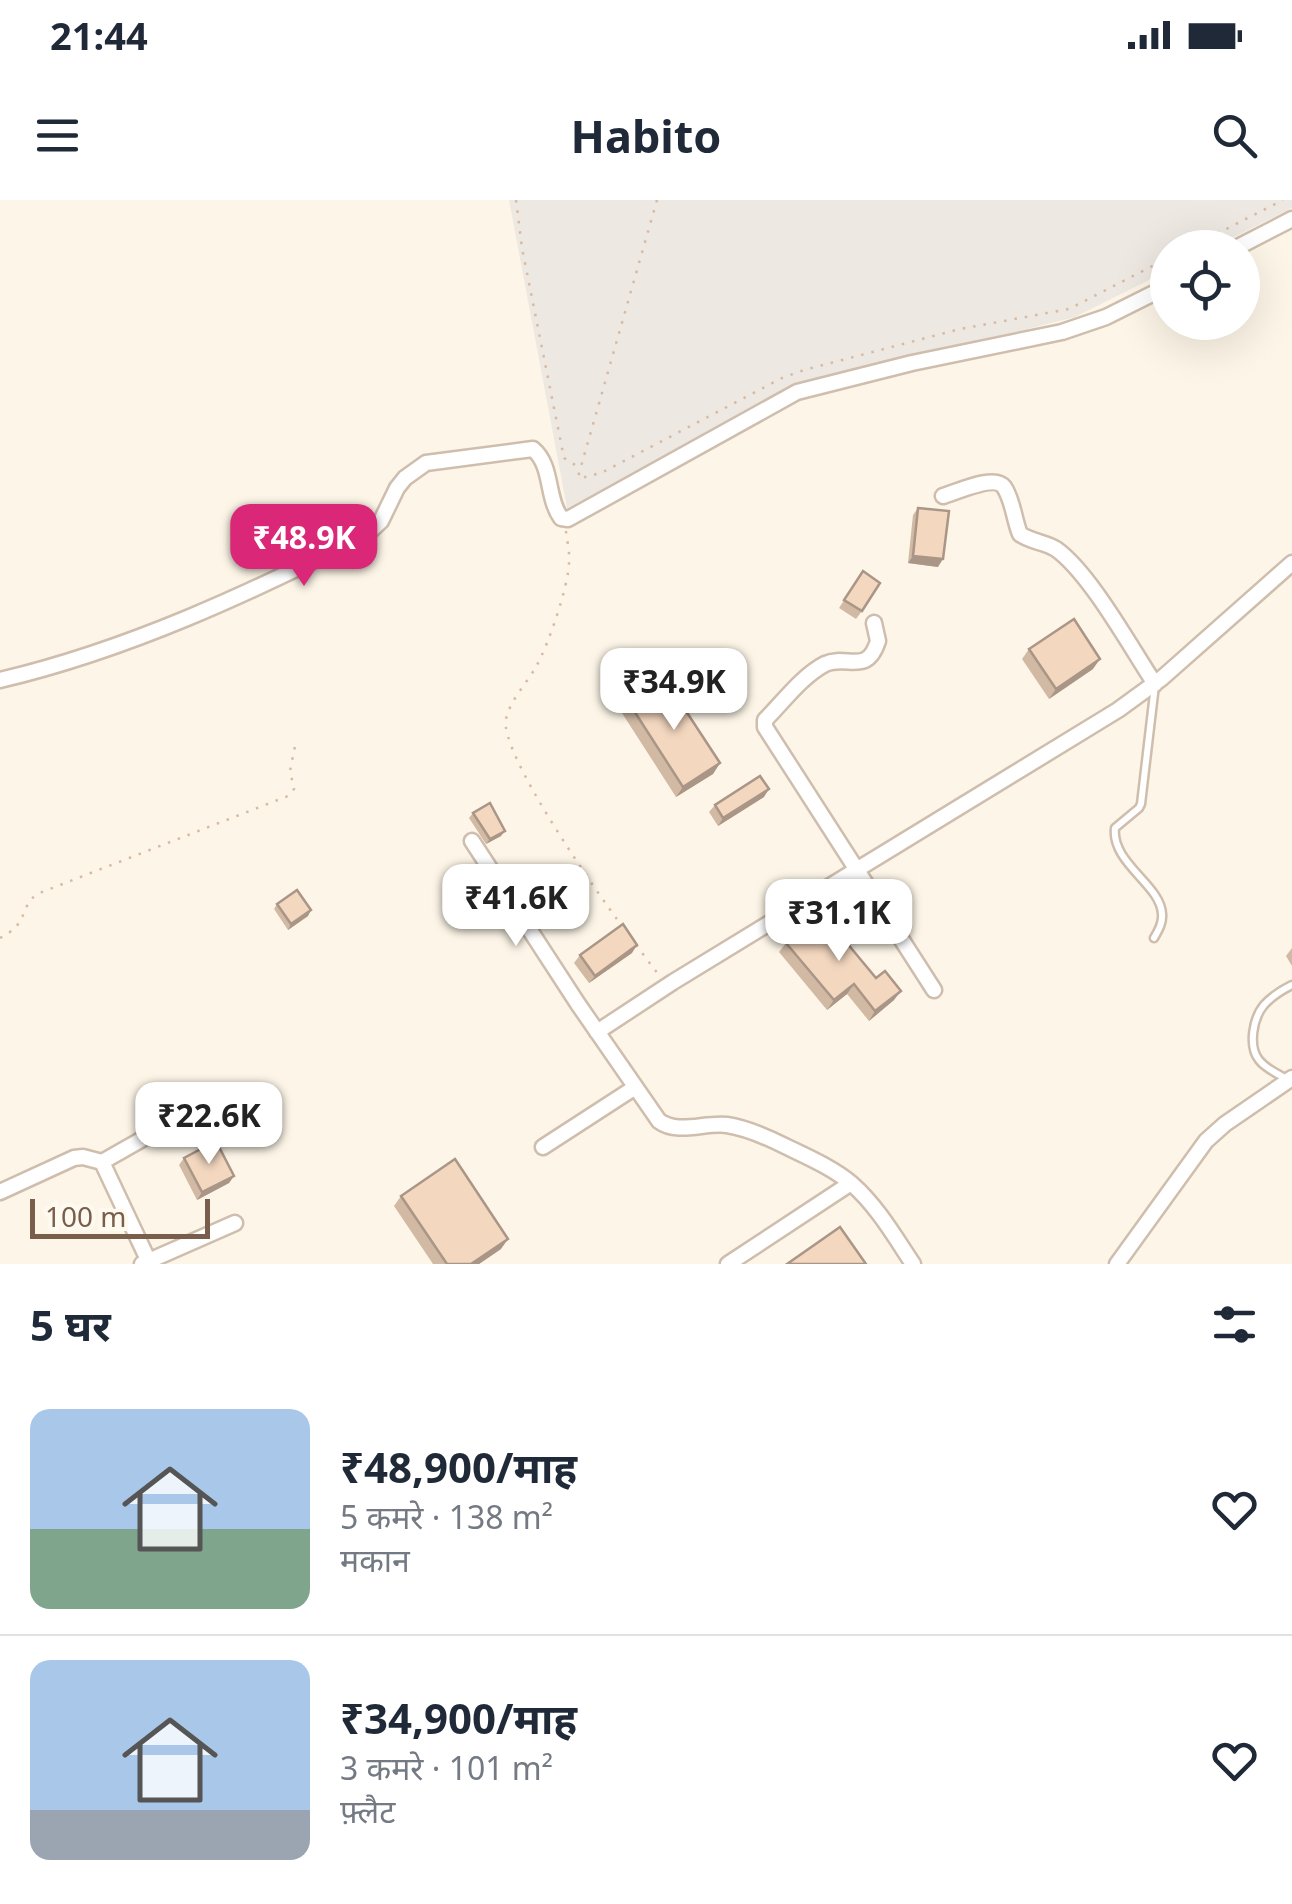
<!DOCTYPE html>
<html lang="hi">
<head>
<meta charset="utf-8">
<style>
  :root { --surface:#fff; --page:#f2f2f3; --text:#1f2937; --muted:#747a83; --line:#e0e1e3; --accent:#db2777 }
  body { margin:0; font-family:"Noto Sans","Noto Sans Devanagari",sans-serif; background:var(--page); color:var(--text); height:100vh; display:flex; flex-direction:column; font-size:38px; white-space:nowrap }
  * { box-sizing:border-box; margin:0 }
  p { font-size:32px; color:var(--muted) }
  .icon { flex:none; width:55px; height:55px; fill:none; stroke:currentColor; stroke-width:2; stroke-linecap:round; stroke-linejoin:round }
  .map { position:relative; height:1064px; overflow:hidden }
  .panel { display:flex; flex-direction:column; background:var(--surface); flex:1 }
  .panel>* { flex:none }
  .fabs { position:absolute; left:1150px; top:30px; display:grid; gap:20px }
  .fabs a { display:grid; place-items:center; width:110px; height:110px; border-radius:50%; background:var(--surface); box-shadow:0 10px 40px #0002; font-size:50px }
  .scale { position:absolute; left:30px; bottom:25px; width:180px; box-sizing:border-box; padding-left:10px; border:5px solid #785e4b; border-top:0; font-size:28px; line-height:35px; white-space:nowrap; color:#785e4b; -webkit-text-stroke:8px #fffaef; paint-order:stroke }
  .price { position:absolute; translate:-50% -85px; padding:0 22px; border-radius:20px; background:#fff; color:#222; font-size:32px; line-height:65px; filter:drop-shadow(0 2px 5px #0008) }
  .price::after { content:''; position:absolute; left:50%; top:60px; width:30px; height:22px; margin-left:-15px; background:inherit; clip-path:polygon(0 0,100% 0,50% 100%) }
  .price.active { background:var(--accent); color:#fff }
  ul { padding:0; list-style:none }
  li { display:flex; align-items:center; gap:30px; height:250px; padding:0 30px }
  li+li { border-top:2px solid var(--line) }
  li span { display:grid; place-items:center; flex:none; width:280px; height:200px; border-radius:20px; color:#555 }
  li>.icon { margin-inline-start:auto }
  span .icon { width:120px; height:120px; fill:#fffc; stroke-width:1 }
  li b { font-size:42px }
  h2 { display:flex; justify-content:space-between; align-items:center; height:120px; padding:0 30px; font-size:42px }
  .status { display:flex; justify-content:space-between; align-items:center; height:70px; padding:0 50px; background:var(--surface); direction:ltr }
  .status svg { height:28px; fill:currentColor }
  header { display:flex; justify-content:space-between; align-items:center; height:130px; padding:0 30px; background:var(--surface); font-size:45px; font-weight:700 }
  .map>svg:first-child { display:block }
</style>
</head>
<body>
<div class="status"><b>21:44</b><svg viewBox="0 0 49 12"><path d="M0 12V9h3v3zM5 12V6h3v6zM10 12V3h3v9zM15 12V0h3v12zM26 1h20v11H26zM47 4h2v5h-2z"/></svg></div>
<header><svg class="icon" aria-label="menu" viewBox="0 0 24 24"><path d="M4 6h16M4 12h16M4 18h16"/></svg>Habito<svg class="icon" aria-label="search" viewBox="0 0 24 24"><circle cx="10" cy="10" r="6"/><path d="M15 15l6 6"/></svg></header>
<div class="map">
<svg width="1292" height="1064" viewBox="0 0 1292 1064">
  <rect width="100%" height="100%" fill="#fdf6e8"/>
  <!-- industrial -->
  <path fill="#ede8e1" d="M 509,0 L 1292,0 L 1292,8 L 1214,47 L 1168,48 L 1167,71 L 1075,117 L 794,189 L 567,308 Z"/>
  <g fill="none" stroke-linecap="round" stroke-linejoin="round">
    <!-- lane casing -->
    <g stroke="#cfbead" stroke-width="11">
      <path id="lane" d="M 1154,738 C 1158,731 1163,723 1162,714 C 1161,685 1111,663 1115,628 L 1139,608 L 1141,604 L 1155,485
        M 1287,879 C 1278,874 1266,869 1259,860 C 1248,846 1253,818 1264,805 C 1272,796 1282,790 1292,785"/>
    </g>
    <!-- street casing -->
    <g stroke="#cfbead" stroke-width="19">
      <path id="street" d="M 1236,48 L 1292,19
        M 943,296 C 957,292 995,274 1004,287 C 1013,300 1014,320 1020,334 C 1031,342 1045,342 1056,349 C 1090,373 1131,448 1155,484
        M 874,423 L 878,441 C 867,476 847,454 825,464 C 802,476 783,502 765,520 L 765,527 L 934,790
        M 0,480 C 128,450 250,393 367,334 L 381,321 L 397,288 L 405,278 L 426,263 L 533,249 C 553,266 546,297 561,318 L 568,319 L 797,192 L 912,163 L 1062,132 L 1106,117 L 1168,86
        M 472,641 L 578,804 L 659,921 C 678,935 705,922 727,925 C 747,928 767,937 785,946 C 808,957 833,968 852,984 C 877,1006 895,1037 913,1064
        M 597,832 L 673,782 L 1118,510 L 1162,478 L 1292,363
        M 543,947 L 634,888
        M 0,992 L 74,958 L 83,957 L 102,962
        M 142,1064 L 235,1023
        M 150,1064 L 102,962 L 146,937 L 156,935 L 183,937 L 200,932 L 239,914
        M 728,1064 L 851,983
        M 1117,1064 L 1206,941 L 1225,924 L 1292,878"/>
    </g>
    <!-- path -->
    <path stroke="#d8baa2" stroke-width="2.5" stroke-dasharray="2.5 8" stroke-linecap="butt" d="M 516,0 L 522,48 L 564,258 L 580,268
      M 657,0 L 578,277 L 587,277 L 603,272 L 782,178 L 804,170 L 960,129 L 1069,109 L 1168,58
      M 1189,48 L 1283,0
      M 566,331 C 567,341 570,352 569,362 C 569,385 548,445 537,465 C 528,482 510,500 506,519 C 499,553 598,694 622,726
      M 0,738 C 30,723 18,709 37,694 L 288,596 L 294,589 L 290,571 L 295,546
      M 636,745 L 658,774"/>
    <!-- lane -->
    <use href="#lane" stroke="#fff" stroke-width="6"/>
    <!-- street -->
    <use href="#street" stroke="#fff" stroke-width="14"/>
  </g>
  <!-- wall -->
  <path fill="#d1b9a4" d="M 918,308 L 938,367 L 908,363 L 913,315 Z
    M 863,371 L 862,411 L 856,419 L 839,408 Z
    M 1029,449 L 1093,469 L 1049,499 L 1022,459 Z
    M 629,503 L 720,563 L 713,574 L 676,597 L 622,513 Z
    M 764,597 L 718,626 L 709,612 L 715,605 Z
    M 473,613 L 501,636 L 486,644 L 469,618 Z
    M 277,704 L 308,716 L 288,730 L 274,709 Z
    M 786,743 L 894,800 L 869,821 L 847,794 L 827,810 L 779,752 Z
    M 1292,748 L 1292,766 L 1286,756 Z
    M 632,753 L 589,783 L 574,763 L 580,755 Z
    M 184,958 L 234,976 L 229,983 L 197,1000 L 179,965 Z
    M 401,996 L 501,1049 L 479,1064 L 433,1064 L 394,1006 Z"/>
  <!-- shaded-wall -->
  <path fill="#aa9686" d="M 913,356 L 943,359 L 938,367 L 908,363 Z
    M 1100,459 L 1093,469 L 1049,499 L 1056,489 Z
    M 720,563 L 713,574 L 676,597 L 683,587 Z
    M 769,589 L 764,597 L 718,626 L 723,618 Z
    M 505,631 L 501,636 L 486,644 L 490,639 Z
    M 311,710 L 308,716 L 288,730 L 291,724 Z
    M 637,745 L 632,753 L 589,783 L 595,776 Z
    M 854,784 L 847,794 L 827,810 L 834,800 Z
    M 901,791 L 894,800 L 869,821 L 875,811 Z
    M 234,976 L 229,983 L 197,1000 L 202,992 Z
    M 508,1039 L 501,1049 L 479,1064 L 471,1064 Z"/>
  <!-- building -->
  <path fill="#f3d7bf" stroke="#aa9686" stroke-width="2.5" d="M 918,308 L 949,311 L 943,359 L 913,356 Z
    M 863,371 L 880,383 L 862,411 L 844,400 Z
    M 1074,419 L 1100,459 L 1056,489 L 1029,449 Z
    M 665,479 L 720,563 L 683,587 L 629,503 Z
    M 760,576 L 769,589 L 723,618 L 715,605 Z
    M 490,603 L 505,631 L 490,639 L 473,613 Z
    M 297,690 L 311,710 L 291,724 L 277,704 Z
    M 822,713 L 876,778 L 885,771 L 901,791 L 875,811 L 854,784 L 834,800 L 786,743 Z
    M 623,724 L 637,745 L 595,776 L 580,755 Z
    M 216,941 L 234,976 L 202,992 L 184,958 Z
    M 455,959 L 508,1039 L 471,1064 L 447,1064 L 401,996 Z
    M 840,1027 L 866,1064 L 787,1064 Z"/>
</svg>
<div class="fabs">
<a><svg class="icon" aria-label="locate" viewBox="0 0 24 24"><circle cx="12" cy="12" r="6"/><path d="M12 2v4M12 18v4M2 12h4M18 12h4"/></svg></a>
</div>
<div class="scale">100 m</div>
<b class="price active" style="left:304px;top:389px">₹48.9K</b>
<b class="price" style="left:674px;top:533px">₹34.9K</b>
<b class="price" style="left:516px;top:749px">₹41.6K</b>
<b class="price" style="left:839px;top:764px">₹31.1K</b>
<b class="price" style="left:209px;top:967px">₹22.6K</b>
</div>
<section class="panel">
<h2>5 घर<svg class="icon" aria-label="filters" viewBox="0 0 24 24"><path d="M4 7h16M4 17h16"/><circle cx="9" cy="7" r="2"/><circle cx="15" cy="17" r="2"/></svg></h2>
<ul>
<li><span style="background:linear-gradient(#a9c7e8 60%,#7fa58c 0)"><svg class="icon" aria-label="home" viewBox="0 0 24 24"><path d="M3 11l9-7 9 7M6 9v11h12V9"/></svg></span><div><b>₹48,900/माह</b><p>5 कमरे · 138 m²</p><p>मकान</p></div><svg class="icon" aria-label="heart" viewBox="0 0 24 24"><path d="M12 20l-8-8c-3-5 5-10 8-4 3-6 11-1 8 4z"/></svg></li>
<li><span style="background:linear-gradient(#a9c7e8 75%,#9aa5b1 0)"><svg class="icon" aria-label="home" viewBox="0 0 24 24"><path d="M3 11l9-7 9 7M6 9v11h12V9"/></svg></span><div><b>₹34,900/माह</b><p>3 कमरे · 101 m²</p><p>फ़्लैट</p></div><svg class="icon" aria-label="heart" viewBox="0 0 24 24"><path d="M12 20l-8-8c-3-5 5-10 8-4 3-6 11-1 8 4z"/></svg></li>
</ul>
</section>
</body>
</html>
